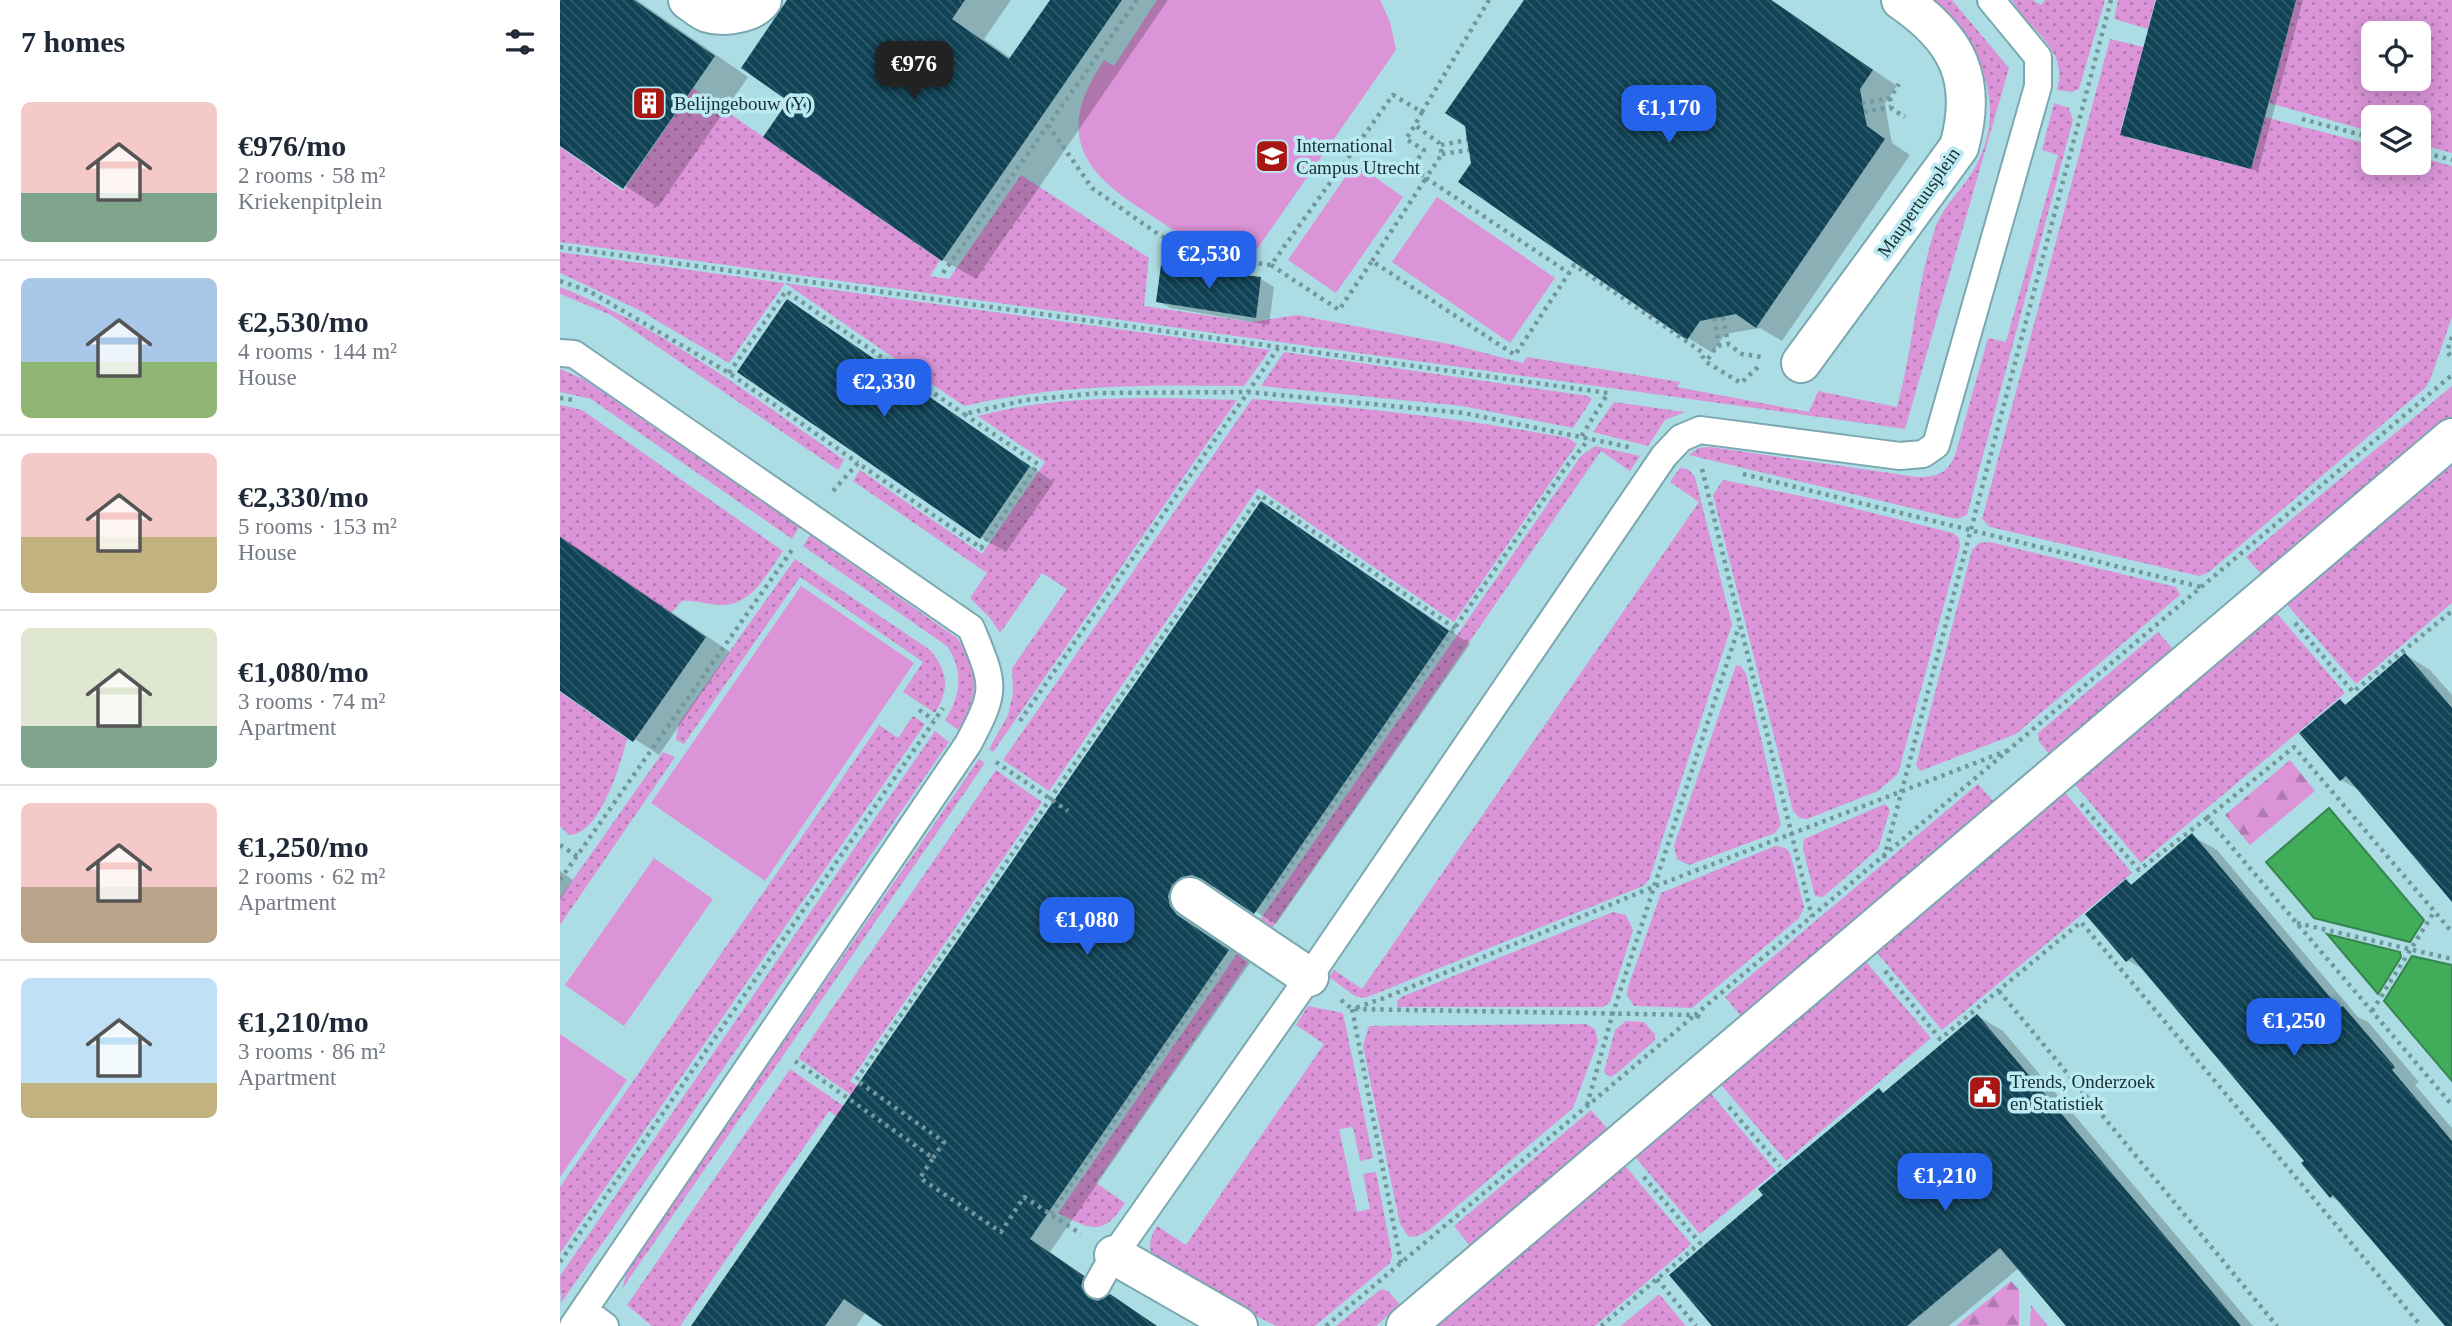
<!DOCTYPE html>
<html lang="en">
<head>
<meta charset="utf-8">
<style>
  :root { --surface:#fff; --page:#f2f2f3; --text:#1f2937; --muted:#747a83; --line:#e0e1e3; --accent:#2563eb }
  body { margin:0; font-family:"Times New Roman",serif; background:var(--page); color:var(--text); height:100vh; display:flex; flex-direction:column; font-size:26px; white-space:nowrap }
  * { box-sizing:border-box; margin:0 }
  p { font-size:23px; color:var(--muted) }
  .icon { flex:none; width:38px; height:38px; fill:none; stroke:currentColor; stroke-width:2; stroke-linecap:round; stroke-linejoin:round }
  .map { position:relative; flex:1; overflow:hidden }
  .side { display:flex; flex-direction:column; background:var(--surface); width:560px }
  .side>* { flex:none }
  .fabs { position:absolute; left:1801px; top:21px; display:grid; gap:14px }
  .fabs a { display:grid; place-items:center; width:70px; height:70px; border-radius:10px; background:var(--surface); box-shadow:0 4px 18px #0003; font-size:35px }
  .price { position:absolute; translate:-50% -60px; padding:0 16px; border-radius:14px; background:var(--accent); color:#fff; font-size:23px; line-height:46px; filter:drop-shadow(0 2px 4px #0008) }
  .price::after { content:''; position:absolute; left:50%; top:42px; width:21px; height:16px; margin-left:-10px; background:inherit; clip-path:polygon(0 0,100% 0,50% 100%) }
  .price.selected { background:#222; color:#fff }
  ul { padding:0; list-style:none }
  li { display:flex; align-items:center; gap:21px; height:175px; padding:0 21px }
  li+li { border-top:2px solid var(--line) }
  li span { display:grid; place-items:center; flex:none; width:196px; height:140px; border-radius:10px; color:#555 }
  li>.icon { margin-inline-start:auto }
  span .icon { width:84px; height:84px; fill:#fffc; stroke-width:1 }
  li b { font-size:30px }
  h2 { display:flex; justify-content:space-between; align-items:center; height:84px; padding:0 21px; font-size:30px }
  main { display:flex; flex:1; min-height:0 }
  .map>svg:first-child { display:block }
</style>
</head>
<body>
<main>
<section class="side">
<h2>7 homes<svg class="icon" aria-label="filters" viewBox="0 0 24 24"><path d="M4 7h16M4 17h16"/><circle cx="9" cy="7" r="2"/><circle cx="15" cy="17" r="2"/></svg></h2>
<ul>
<li><span style="background:linear-gradient(#f6c9c9 65%,#7fa58c 0)"><svg class="icon" aria-label="home" viewBox="0 0 24 24"><path d="M3 11l9-7 9 7M6 9v11h12V9"/></svg></span><div><b>€976/mo</b><p>2 rooms · 58 m²</p><p>Kriekenpitplein</p></div></li>
<li><span style="background:linear-gradient(#a9c7e8 60%,#8fb573 0)"><svg class="icon" aria-label="home" viewBox="0 0 24 24"><path d="M3 11l9-7 9 7M6 9v11h12V9"/></svg></span><div><b>€2,530/mo</b><p>4 rooms · 144 m²</p><p>House</p></div></li>
<li><span style="background:linear-gradient(#f6c9c9 60%,#c2b280 0)"><svg class="icon" aria-label="home" viewBox="0 0 24 24"><path d="M3 11l9-7 9 7M6 9v11h12V9"/></svg></span><div><b>€2,330/mo</b><p>5 rooms · 153 m²</p><p>House</p></div></li>
<li><span style="background:linear-gradient(#dfe7d0 70%,#7fa58c 0)"><svg class="icon" aria-label="home" viewBox="0 0 24 24"><path d="M3 11l9-7 9 7M6 9v11h12V9"/></svg></span><div><b>€1,080/mo</b><p>3 rooms · 74 m²</p><p>Apartment</p></div></li>
<li><span style="background:linear-gradient(#f6c9c9 60%,#b9a48a 0)"><svg class="icon" aria-label="home" viewBox="0 0 24 24"><path d="M3 11l9-7 9 7M6 9v11h12V9"/></svg></span><div><b>€1,250/mo</b><p>2 rooms · 62 m²</p><p>Apartment</p></div></li>
<li><span style="background:linear-gradient(#bfe0f5 75%,#c2b280 0)"><svg class="icon" aria-label="home" viewBox="0 0 24 24"><path d="M3 11l9-7 9 7M6 9v11h12V9"/></svg></span><div><b>€1,210/mo</b><p>3 rooms · 86 m²</p><p>Apartment</p></div></li>
</ul>
</section>
<div class="map">
<svg width="1892" height="1326" viewBox="0 0 1892 1326">
  <defs>
    <pattern id="grass-dots" width="8" height="8" patternUnits="userSpaceOnUse" patternTransform="scale(1.75)"><rect width="8" height="8" fill="#da94d7"/><path d="M2 2h.1M6 6h.1" fill="none" stroke="#b079af" stroke-width="1.8" stroke-linecap="round"/></pattern>
    <pattern id="forest-firs" width="22" height="20" patternUnits="userSpaceOnUse" patternTransform="scale(1.75)"><rect width="22" height="20" fill="#da94d7"/><path d="M5 1l3.5 6h-7zM16 11l3.5 6h-7z" fill="#b079af"/></pattern>
    <pattern id="building-back-hatch" width="6" height="6" patternUnits="userSpaceOnUse" patternTransform="scale(1.75)"><rect width="6" height="6" fill="#104356"/><path d="M-1 5l2 2M0 0l6 6M5-1l2 2" fill="none" stroke="#325c6b"/></pattern>
  </defs>
  <rect width="100%" height="100%" fill="#addde4"/>
  <!-- grass -->
  <path fill="url(#grass-dots)" fill-rule="evenodd" d="M 1370,0 L 1392,0 L 1449,68 L 1345,429 L 0,242 L 0,147 L 63,191 L 133,88 L 380,260 L 370,276 L 389,279 L 461,175 L 589,258 L 584,306 L 692,322 L 737,315 L 894,345 L 963,363 L 967,357 L 1120,382 L 1117,387 L 1249,412 L 1258,391 L 1337,407 C 1353,349 1356,286 1375,229 C 1381,208 1402,190 1413,171 C 1450,108 1422,42 1370,0 Z
    M 1452,0 L 1473,0 L 1481,5 L 1485,0 L 1545,0 L 1519,89 L 1512,92 L 1497,90 C 1509,48 1470,32 1452,0 Z
    M 1558,0 L 1595,0 L 1588,29 L 1554,19 Z
    M 1736,0 L 1892,0 L 1892,153 L 1859,144 L 1858,117 L 1813,117 L 1813,132 L 1709,103 ZM 1858,33 L 1858,79 L 1813,79 L 1813,33 Z
    M 1550,39 L 1584,47 L 1561,128 L 1566,137 L 1686,168 L 1693,163 L 1705,117 L 1813,145 L 1813,163 L 1858,163 L 1859,157 L 1892,166 L 1892,317 L 1870,380 L 1865,388 L 1649,572 L 1639,576 L 1430,527 L 1422,519 Z
    M 1494,103 L 1509,108 L 1513,120 L 1407,515 L 1397,519 L 1129,455 L 1138,448 L 1151,447 L 1357,477 C 1378,477 1389,473 1396,452 L 1428,338 L 1446,342 L 1498,155 L 1482,150 Z
    M 0,252 L 710,350 L 684,386 C 590,385 497,384 404,406 L 225,283 L 169,363 L 79,310 L 0,273 Z
    M 0,287 C 103,328 194,397 284,460 L 278,470 L 51,315 L 0,294 Z
    M 724,352 L 1028,396 L 1032,399 L 1013,428 L 902,406 L 701,386 Z
    M 0,369 L 25,380 L 239,527 L 232,539 L 31,399 L 0,392 Z
    M 1892,386 L 1892,417 L 1704,577 L 1686,557 Z
    M 609,398 L 677,400 L 433,752 L 429,749 L 448,715 L 453,693 L 452,668 L 507,589 L 482,573 L 440,633 L 430,618 L 410,598 L 427,573 L 293,481 L 300,470 L 422,554 L 485,462 L 418,416 C 481,399 544,398 609,398 Z
    M 692,399 C 798,407 903,418 1008,438 L 1017,444 L 894,622 L 698,488 L 489,791 L 443,760 Z
    M 1054,402 L 1125,412 L 1105,420 L 1088,446 L 1033,432 Z
    M 0,405 L 22,410 L 223,551 C 207,573 192,606 160,605 C 148,605 135,600 122,601 L 111,613 L 0,537 Z
    M 1035,446 L 1080,456 L 1070,471 L 1041,451 L 712,928 L 700,920 L 1021,456 Z
    M 1892,460 L 1892,603 L 1796,684 L 1725,602 Z
    M 1120,468 L 1128,469 L 1135,477 L 1172,624 L 1089,880 L 1083,886 L 805,998 L 795,996 L 769,977 L 774,970 L 802,989 L 1139,502 L 1110,482 Z
    M 1163,480 L 1265,501 L 1393,533 L 1399,538 L 1400,546 L 1338,774 L 1318,791 L 1247,819 L 1240,818 L 1233,811 L 1153,495 Z
    M 250,535 L 397,638 C 420,672 419,696 398,730 L 385,720 C 401,695 404,671 387,646 L 243,546 Z
    M 1430,542 L 1616,587 L 1620,595 L 1456,734 L 1360,771 L 1356,765 L 1412,550 L 1419,543 Z
    M 235,559 L 370,650 C 388,671 390,689 375,713 L 343,692 L 363,662 L 240,577 L 124,744 L 116,740 L 119,723 Z
    M 1714,610 L 1785,693 L 1581,863 L 1512,781 Z
    M 1598,632 L 1615,651 L 1491,756 L 1479,742 L 1478,733 Z
    M 1176,665 L 1181,666 L 1186,674 L 1221,825 L 1215,833 L 1129,865 L 1117,859 L 1114,846 Z
    M 0,692 L 67,739 C 61,763 40,835 9,835 L 0,826 Z
    M 353,716 L 365,724 L 0,1253 L 0,1187 L 319,725 L 338,738 Z
    M 375,731 L 389,742 L 1,1303 L 0,1276 Z
    M 103,752 L 115,757 L 0,925 L 0,898 Z
    M 419,759 L 425,763 L 62,1289 L 68,1268 Z
    M 436,770 L 482,802 L 290,1081 L 379,1144 L 373,1152 L 238,1058 Z
    M 1418,784 L 1435,803 L 1182,1017 L 1165,997 Z
    M 1502,789 L 1572,873 L 1382,1030 L 1313,948 Z
    M 1325,804 L 1330,810 L 1318,849 L 1263,897 L 1255,896 L 1243,849 L 1244,839 Z
    M 1215,846 L 1225,848 L 1230,853 L 1244,907 L 1239,918 L 1132,1008 L 1074,1006 L 1067,995 L 1068,987 L 1101,893 Z
    M 1053,912 L 1066,915 L 1073,930 L 1050,1002 L 1043,1007 L 838,1007 L 837,1001 L 841,997 Z
    M 677,954 L 688,962 L 536,1183 L 565,1203 C 542,1238 531,1229 498,1213 Z
    M 1302,957 L 1371,1038 L 1226,1161 L 1157,1080 Z
    M 748,1006 L 783,1013 L 813,1158 L 800,1161 L 793,1127 L 779,1129 L 797,1212 L 810,1209 L 803,1174 L 816,1172 L 832,1255 L 830,1263 L 755,1326 L 716,1326 L 599,1265 C 587,1252 588,1240 597,1226 L 626,1245 L 764,1044 L 736,1025 Z
    M 1066,1021 L 1084,1022 L 1095,1034 L 1095,1040 L 1056,1074 L 1050,1077 L 1044,1072 L 1055,1030 Z
    M 1026,1024 L 1035,1029 L 1038,1041 L 1013,1108 L 868,1231 L 854,1237 L 848,1236 L 840,1224 L 803,1046 L 809,1026 Z
    M 230,1069 L 366,1163 L 299,1131 L 269,1111 L 120,1326 L 92,1326 L 67,1305 Z
    M 1147,1089 L 1216,1171 L 1140,1234 L 1071,1152 Z
    M 1031,1110 L 1048,1129 L 910,1246 L 894,1226 Z
    M 1061,1161 L 1131,1244 L 1122,1252 L 1035,1326 L 873,1326 Z
    M 821,1289 L 828,1291 L 840,1305 L 816,1326 L 776,1326 Z
    M 1099,1294 L 1126,1326 L 1061,1326 Z"/>
  <!-- forest -->
  <path fill="url(#forest-firs)" d="M 1730,760 L 1755,791 L 1690,845 L 1665,815 Z
    M 1451,1281 L 1459,1290 L 1459,1326 L 1396,1326 Z
    M 1471,1305 L 1488,1326 L 1470,1326 Z"/>
  <!-- park -->
  <path fill="#da94d7" d="M 597,0 L 820,0 L 830,22 L 836,50 L 697,249 C 680,239 659,248 640,242 C 619,235 601,222 583,210 C 516,168 498,128 544,60 L 554,66 Z
    M 795,163 L 843,197 L 776,293 L 728,260 Z
    M 877,197 L 995,278 L 950,343 L 832,262 Z
    M 241,586 L 354,663 L 205,881 L 91,803 Z
    M 94,858 L 153,899 L 64,1026 L 5,985 Z
    M 0,1034 L 67,1080 L 0,1177 Z"/>
  <!-- water -->
  <path fill="#41ac5a" stroke="#36864e" stroke-width="2" d="M 1769,808 L 1864,920 L 1850,942 L 1754,918 L 1706,862 Z
    M 1767,934 L 1840,952 L 1841,957 L 1818,994 Z
    M 1852,956 L 1892,965 L 1892,1081 L 1824,1001 Z"/>
  <!-- shadow -->
  <path fill="#0003" d="M 0,0 L 77,0 L 188,77 L 98,207 L 0,144 Z
    M 230,0 L 451,0 L 424,39 L 452,59 L 493,0 L 608,0 L 416,279 L 383,260 L 231,101 Z
    M 965,0 L 1212,0 L 1337,86 L 1325,103 L 1329,128 L 1332,143 L 1350,155 L 1222,341 L 1200,328 L 1165,334 L 1153,353 L 1128,338 L 913,163 Z
    M 1597,0 L 1743,0 L 1698,171 L 1562,134 Z
    M 603,267 L 701,279 L 714,287 L 709,325 L 611,308 L 598,301 Z
    M 228,301 L 494,482 L 446,552 L 421,537 Z
    M 701,503 L 910,644 L 716,924 L 655,887 L 643,889 L 632,921 L 690,963 L 490,1252 L 545,1290 L 542,1300 L 550,1296 L 597,1326 L 326,1326 L 306,1312 L 296,1326 L 133,1326 Z
    M 0,536 L 170,652 L 99,755 L 0,689 Z
    M 1846,655 L 1870,670 L 1892,695 L 1892,899 L 1801,791 L 1781,780 L 1780,701 L 1787,705 Z
    M 1632,836 L 1657,850 L 1798,1017 L 1808,1022 L 1859,1082 L 1855,1085 L 1892,1128 L 1892,1326 L 1887,1326 L 1782,1203 L 1771,1197 L 1743,1164 L 1747,1161 L 1586,971 L 1567,960 L 1566,881 L 1573,885 Z
    M 0,871 L 13,880 L 0,900 Z
    M 1418,1016 L 1443,1031 L 1693,1326 L 1508,1326 L 1459,1268 L 1389,1326 L 1154,1326 L 1206,1195 L 1319,1090 L 1325,1094 Z"/>
  <!-- building -->
  <path fill="url(#building-back-hatch)" d="M 0,0 L 74,0 L 155,56 L 63,189 L 0,146 Z
    M 227,0 L 405,0 L 392,19 L 449,59 L 490,0 L 562,0 L 382,261 L 203,137 L 228,101 L 181,68 Z
    M 964,0 L 1211,0 L 1313,70 L 1300,89 L 1304,112 L 1307,126 L 1325,139 L 1196,328 L 1176,314 L 1140,321 L 1127,340 L 898,182 L 911,163 L 907,140 L 905,126 L 885,113 Z
    M 1596,0 L 1736,0 L 1691,169 L 1560,135 Z
    M 601,265 L 701,277 L 696,318 L 596,302 Z
    M 227,299 L 470,466 L 420,539 L 177,372 Z
    M 701,501 L 889,631 L 694,914 L 642,879 L 632,875 L 621,877 L 612,885 L 608,896 L 610,906 L 617,915 L 669,950 L 470,1239 L 524,1276 L 521,1286 L 529,1298 L 538,1301 L 550,1294 L 597,1326 L 323,1326 L 284,1299 L 265,1326 L 131,1326 Z
    M 0,537 L 146,637 L 73,742 L 0,691 Z
    M 1845,653 L 1892,708 L 1892,902 L 1786,776 L 1780,781 L 1739,733 L 1780,699 L 1785,705 Z
    M 1632,833 L 1779,1008 L 1783,1006 L 1835,1067 L 1832,1070 L 1892,1141 L 1892,1326 L 1885,1326 L 1773,1195 L 1770,1198 L 1741,1163 L 1744,1161 L 1572,957 L 1566,962 L 1525,914 L 1566,879 L 1571,885 Z
    M 1417,1014 L 1681,1326 L 1506,1326 L 1440,1248 L 1347,1326 L 1152,1326 L 1109,1275 L 1203,1195 L 1198,1189 L 1319,1088 L 1323,1093 Z"/>
  <g fill="none" stroke-linecap="round" stroke-linejoin="round">
    <!-- service casing -->
    <g stroke="#7aa8b0" stroke-width="30">
      <path id="service" d="M 0,353 L 14,354 L 411,628 C 434,685 438,688 408,744 L 13,1326
        M 537,1285 L 554,1255 L 749,977 L 1104,456 L 1121,438 L 1140,430 L 1340,456 L 1363,454 L 1376,445 L 1478,86 L 1478,57 L 1431,0
        M 25,1311 L 45,1326"/>
    </g>
    <!-- pedestrian casing -->
    <g stroke="#7aa8b0" stroke-width="42">
      <path id="pedestrian" d="M 630,897 L 749,977
        M 554,1255 L 678,1326
        M 846,1326 L 1892,438"/>
    </g>
    <!-- minor casing -->
    <g stroke="#7aa8b0" stroke-width="42">
      <path id="minor" d="M 128,0 C 134,4 142,11 148,13 C 164,18 193,13 202,0
        M 1241,363 L 1399,147 C 1418,80 1398,39 1341,0"/>
    </g>
    <!-- path -->
    <path stroke="#72979c" stroke-width="4.5" stroke-dasharray="3.5 5" stroke-linecap="butt" d="M 1330,98 L 1332,109 L 1345,117
      M 1302,103 L 1330,98 L 1339,84
      M 862,112 L 855,125 L 879,143 L 882,154 L 866,178 L 1009,273 L 1014,265 L 1142,352 L 1141,354 L 1146,362 L 1181,383 L 1199,366
      M 1304,112 L 1331,107
      M 1742,119 L 1813,138
      M 488,125 L 532,188 L 601,236 L 644,256 L 711,265 L 833,95 L 862,112 L 929,0
      M 881,145 L 907,140
      M 1858,151 L 1892,160
      M 882,154 L 909,150
      M 0,247 L 1048,393 L 1021,437
      M 812,261 L 866,178 L 852,168 L 864,150 L 846,139 L 855,125
      M 711,265 L 779,310 L 812,261 L 955,355 L 1009,273
      M 383,273 L 577,0
      M 0,281 L 29,291 L 169,373 L 298,463
      M 1163,317 L 1168,343
      M 1154,318 L 1159,345
      M 1892,337 L 1887,351 L 1892,359
      M 1148,359 L 1157,346 L 1168,344 L 1182,354 L 1202,357
      M 169,373 L 226,291 L 404,414
      M 0,398 L 13,400
      M 1142,469 L 1252,917
      M 1183,474 L 1641,587
      M 273,491 L 298,463 L 421,548 L 478,464 L 404,414 L 466,400 L 539,393 L 688,392 L 718,348
      M 1735,623 L 1793,692 L 1892,611
      M 359,710 L 374,720
      M 460,721 L 688,392 L 904,413 L 1069,447
      M 436,762 L 508,811
      M 1521,804 L 1579,870 L 1647,818 L 1892,1105
      M 1647,818 L 1734,747 L 1892,932
      M 0,845 L 17,856
      M 1324,858 L 1551,0
      M 0,880 L 234,547
      M 707,899 L 1006,467 L 1029,439
      M 1737,923 L 1892,959
      M 1325,971 L 1380,1039 L 1521,922 L 1861,1326
      M 1439,991 L 1717,1326
      M 781,1000 L 792,1009 L 1135,1015 L 1892,375
      M 1812,1011 L 1874,912
      M 235,1061 L 373,1158 L 360,1178 L 441,1232 L 464,1197 L 521,1234
      M 1027,1105 L 1052,1016 L 1179,626
      M 1169,1107 L 1220,1166
      M 373,1158 L 384,1142 L 296,1080 L 700,495 L 896,629
      M 491,1214 L 660,967
      M 0,1262 L 383,708
      M 841,1263 L 792,1009 L 824,998 L 1093,887 L 1449,750
      M 1097,1279 L 1136,1326
      M 766,1326 L 1135,1015 L 1144,1019
      M 1041,1326 L 1140,1243 L 1083,1176"/>
    <!-- service -->
    <use href="#service" stroke="#fff" stroke-width="26"/>
    <!-- pedestrian -->
    <use href="#pedestrian" stroke="#fff" stroke-width="38"/>
    <!-- minor -->
    <use href="#minor" stroke="#fff" stroke-width="38"/>
  </g>
  <!-- icons -->
  <defs>
    <g id="building-square" transform="scale(1.75)"><rect x="-9" y="-9" width="18" height="18" rx="4" fill="#a91714" stroke="#baeaf2"/><path d="M-4-6H4V6H1V3H-1V6H-4ZM-2.5-4.3h1.7v1.8h-1.7ZM.8-4.3h1.7v1.8H.8ZM-2.5-1h1.7V.8h-1.7ZM.8-1h1.7V.8H.8Z" fill="#fff"/></g>
    <g id="university-square" transform="scale(1.75)"><rect x="-9" y="-9" width="18" height="18" rx="4" fill="#a91714" stroke="#baeaf2"/><path d="M0-5L7-2L0 1L-7-2ZM-4 1L0 2.5L4 1V4Q0 6-4 4Z" fill="#fff"/></g>
    <g id="civic-square" transform="scale(1.75)"><rect x="-9" y="-9" width="18" height="18" rx="4" fill="#a91714" stroke="#baeaf2"/><path d="M-.6-6.5H3V-4.5H.6V-3L4-1V1h2V6H-6V1h2V-1L-.6-3ZM-1.2 2.5V6h2.4V2.5Z" fill="#fff"/></g>
  </defs>
  <g fill-rule="evenodd">
    <use href="#building-square" x="89" y="103"/>
    <use href="#university-square" x="712" y="156"/>
    <use href="#civic-square" x="1425" y="1092"/>
  </g>
  <g text-anchor="middle" stroke-width="7" stroke-linejoin="round" paint-order="stroke">
    <!-- poi labels -->
    <g font-size="19" fill="#1b2e31" stroke="#baeaf2" text-anchor="start">
      <text x="114" y="110">Belijngebouw (Y)</text>
      <text x="736" y="152">International<tspan x="736" dy="22">Campus Utrecht</tspan></text>
      <text x="1450" y="1088">Trends, Onderzoek<tspan x="1450" dy="22">en Statistiek</tspan></text>
    </g>
    <!-- street labels -->
    <g font-size="19" fill="#1b2e31" stroke="#baeaf2">
      <text transform="translate(1358 202) rotate(-55)" y="7">Maupertuusplein</text>
    </g>
  </g>
</svg>
<div class="fabs">
<a><svg class="icon" aria-label="locate" viewBox="0 0 24 24"><circle cx="12" cy="12" r="6"/><path d="M12 2v4M12 18v4M2 12h4M18 12h4"/></svg></a>
<a><svg class="icon" aria-label="layers" viewBox="0 0 24 24"><path d="M12 4l9 5-9 5-9-5zM3 14l9 5 9-5"/></svg></a>
</div>
<b class="price selected" style="left:354px;top:101px">€976</b>
<b class="price" style="left:1109px;top:145px">€1,170</b>
<b class="price" style="left:649px;top:291px">€2,530</b>
<b class="price" style="left:324px;top:419px">€2,330</b>
<b class="price" style="left:527px;top:957px">€1,080</b>
<b class="price" style="left:1734px;top:1058px">€1,250</b>
<b class="price" style="left:1385px;top:1213px">€1,210</b>
</div>
</main>
</body>
</html>
